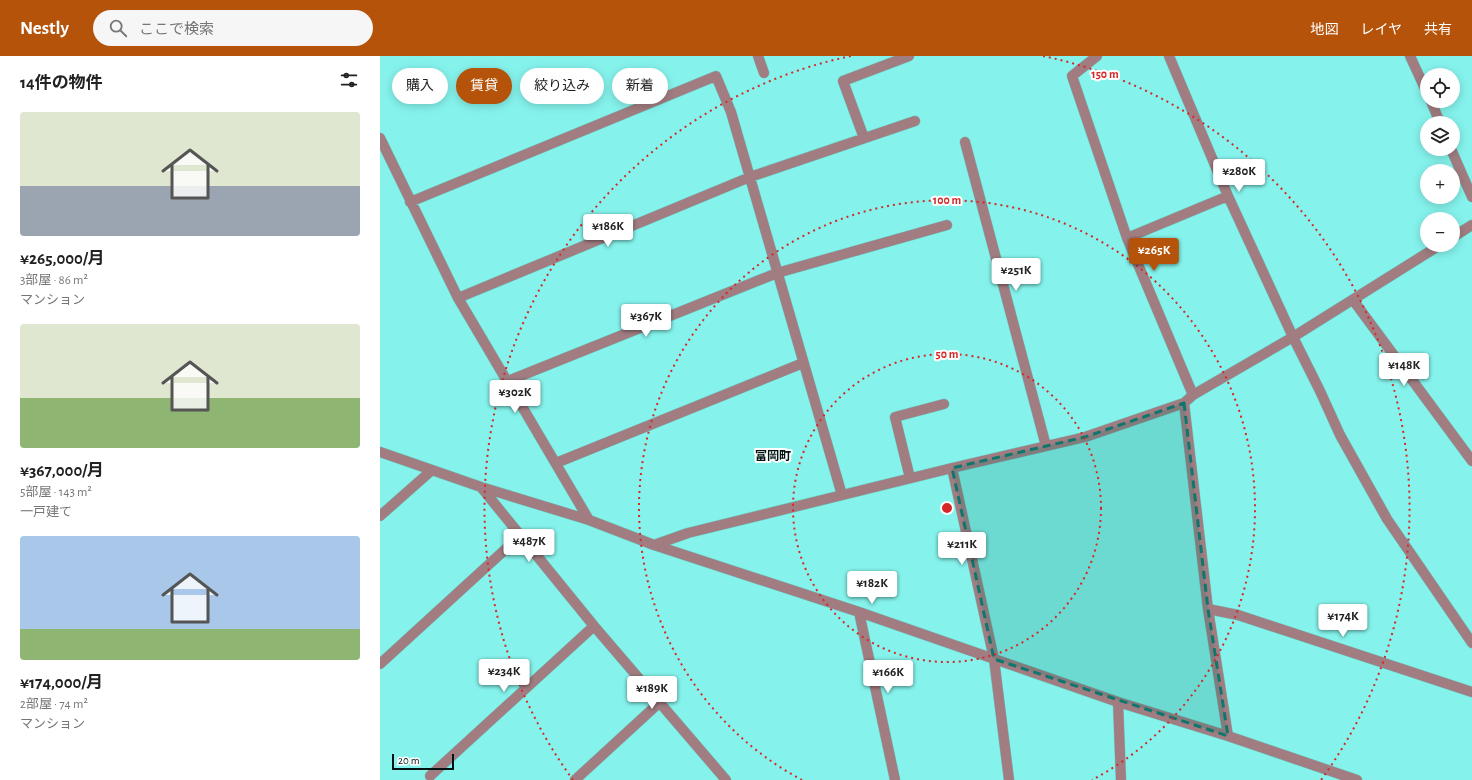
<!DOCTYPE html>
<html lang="ja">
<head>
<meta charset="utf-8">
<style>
  :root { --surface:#fff; --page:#f6f6f6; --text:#222; --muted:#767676; --accent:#b45309 }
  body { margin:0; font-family:"Alegreya Sans","Noto Sans JP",sans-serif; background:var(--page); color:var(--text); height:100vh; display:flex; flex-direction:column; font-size:15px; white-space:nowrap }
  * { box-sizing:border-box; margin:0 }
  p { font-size:13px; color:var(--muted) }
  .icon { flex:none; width:22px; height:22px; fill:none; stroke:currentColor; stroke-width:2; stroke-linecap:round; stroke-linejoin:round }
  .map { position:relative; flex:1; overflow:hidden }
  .drawer { display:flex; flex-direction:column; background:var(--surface); width:380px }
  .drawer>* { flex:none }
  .guide { position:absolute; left:12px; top:12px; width:380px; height:36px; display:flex; gap:8px }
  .tools { position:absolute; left:1040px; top:12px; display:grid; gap:8px }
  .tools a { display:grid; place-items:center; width:40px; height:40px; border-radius:50%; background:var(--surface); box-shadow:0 2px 10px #0003; font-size:20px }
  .scale { position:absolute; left:12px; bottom:10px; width:62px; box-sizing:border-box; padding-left:4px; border:2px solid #001211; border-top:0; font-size:11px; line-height:14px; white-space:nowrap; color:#001211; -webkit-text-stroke:3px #fefefe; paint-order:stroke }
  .price { position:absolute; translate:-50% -34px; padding:0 9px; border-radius:4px; background:#fff; color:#222; font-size:13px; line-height:26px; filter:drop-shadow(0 1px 2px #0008) }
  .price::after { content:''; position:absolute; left:50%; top:24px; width:12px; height:9px; margin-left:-6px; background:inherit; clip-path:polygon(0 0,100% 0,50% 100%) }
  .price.selected { background:var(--accent); color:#fff }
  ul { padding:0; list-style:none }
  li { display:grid; align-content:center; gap:8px; height:212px; padding:0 20px }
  li span { display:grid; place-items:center; height:124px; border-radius:4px; color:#555 }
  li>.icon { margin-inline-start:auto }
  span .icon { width:72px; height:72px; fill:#fffc; stroke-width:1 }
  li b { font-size:17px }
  h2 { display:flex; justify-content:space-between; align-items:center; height:48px; padding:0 20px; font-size:17px }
  .tag { padding:0 14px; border-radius:18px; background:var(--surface); box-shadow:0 2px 10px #0003; font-size:14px; line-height:36px }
  .tag.selected { background:var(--accent); color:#fff }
  header { display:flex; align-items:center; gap:24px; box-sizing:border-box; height:56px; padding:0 20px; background:var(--accent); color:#fff }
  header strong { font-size:19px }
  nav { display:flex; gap:22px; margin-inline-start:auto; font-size:14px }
  .search { width:280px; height:36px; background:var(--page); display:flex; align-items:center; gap:10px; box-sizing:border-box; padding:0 14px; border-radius:22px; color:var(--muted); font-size:15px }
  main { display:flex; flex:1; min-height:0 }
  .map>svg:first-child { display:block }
</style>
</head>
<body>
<header>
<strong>Nestly</strong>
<div class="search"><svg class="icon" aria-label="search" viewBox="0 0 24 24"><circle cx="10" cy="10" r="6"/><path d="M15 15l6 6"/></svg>ここで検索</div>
<nav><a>地図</a><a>レイヤ</a><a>共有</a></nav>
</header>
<main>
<section class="drawer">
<h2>14件の物件<svg class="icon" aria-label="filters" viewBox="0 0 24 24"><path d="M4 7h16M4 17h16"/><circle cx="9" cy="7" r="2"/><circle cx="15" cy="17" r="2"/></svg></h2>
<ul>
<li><span style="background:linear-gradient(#dfe7d0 60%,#9aa5b1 0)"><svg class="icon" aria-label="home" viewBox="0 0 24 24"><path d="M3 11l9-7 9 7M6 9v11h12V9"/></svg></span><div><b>¥265,000/月</b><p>3部屋 · 86 m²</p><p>マンション</p></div></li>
<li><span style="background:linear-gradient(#dfe7d0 60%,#8fb573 0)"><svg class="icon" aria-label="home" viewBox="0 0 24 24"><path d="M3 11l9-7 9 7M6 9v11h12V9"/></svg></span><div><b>¥367,000/月</b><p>5部屋 · 143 m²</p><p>一戸建て</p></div></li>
<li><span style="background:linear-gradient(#a9c7e8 75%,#8fb573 0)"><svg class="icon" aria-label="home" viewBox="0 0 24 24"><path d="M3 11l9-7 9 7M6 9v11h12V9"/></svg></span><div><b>¥174,000/月</b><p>2部屋 · 74 m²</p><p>マンション</p></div></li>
</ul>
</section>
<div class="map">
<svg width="1092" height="724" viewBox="0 0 1092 724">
  <rect width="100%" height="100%" fill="#85f3ec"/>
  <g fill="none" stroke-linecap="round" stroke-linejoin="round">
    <!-- minor casing -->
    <g stroke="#70cfc9" stroke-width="11">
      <path id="minor" d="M 378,0 L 384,17
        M 717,0 L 692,20 L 747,182
        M 789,0 L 848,140 L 913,281 L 940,335 L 960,379 L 1007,463 L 1092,587
        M 1030,0 L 1047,37
        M 1051,45 L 1060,67
        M 0,82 L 78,242 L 209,464
        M 484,82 L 463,25 L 529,0
        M 585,86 L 666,390
        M 1071,93 L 1092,141
        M 30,146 L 336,20 L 351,56 L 462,439
        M 1073,181 L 1092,169
        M 78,242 L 370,121 L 535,65
        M 973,244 L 1092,405
        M 128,325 L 397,217 L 567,169
        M 813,339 L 747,182 L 848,140
        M 804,347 L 828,553 L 848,680
        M 0,396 L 101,431 L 209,464 L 274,489 L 479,556 L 738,646 L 848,680 L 977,724
        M 176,407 L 423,307
        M 572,412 L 614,603 L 629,724
        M 530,422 L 515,361 L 564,348
        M 101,431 L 214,570 L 346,724
        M 0,460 L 52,414
        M 274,489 L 308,477 L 572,412 L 705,381 L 804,347 L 813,339 L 913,281 L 1060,189
        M 828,553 L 858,559 L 1092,636
        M 479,556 L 515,724
        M 0,608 L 140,480
        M 738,646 L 741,724
        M 50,720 L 214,570
        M 195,724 L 280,646"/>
    </g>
    <!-- minor -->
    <use href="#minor" stroke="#a17d81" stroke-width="10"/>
  </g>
  <!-- marked area -->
  <path fill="#0f766e" fill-opacity="0.2" stroke="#0f766e" stroke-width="3" stroke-dasharray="8 5" stroke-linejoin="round" d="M 804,347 L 828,553 L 848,680 L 614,603 L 572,412 L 705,381 Z"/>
  <!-- distance rings -->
  <g fill="none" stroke="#d62828" stroke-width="2" stroke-dasharray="2 4">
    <circle cx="567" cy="452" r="154"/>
    <path d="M422 724A308 308 0 1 1 712 724"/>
    <path d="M193 724A462 462 0 0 1 471 0M663 0A462 462 0 0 1 941 724"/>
  </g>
  <g text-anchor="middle" stroke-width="4" stroke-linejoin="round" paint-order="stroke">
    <!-- neighbourhood labels -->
    <g font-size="12" font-weight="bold" fill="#001211" stroke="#fefefe">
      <text x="393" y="404">富岡町</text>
    </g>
  </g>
  <circle cx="567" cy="452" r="6" fill="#d62828" stroke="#fefefe" stroke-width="2"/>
  <g font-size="12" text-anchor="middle" font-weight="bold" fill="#d62828" stroke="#fefefe" stroke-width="4" stroke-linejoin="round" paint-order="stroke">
    <text x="725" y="22">150 m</text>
    <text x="567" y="148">100 m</text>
    <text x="567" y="302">50 m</text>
  </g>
</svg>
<div class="tools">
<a><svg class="icon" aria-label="locate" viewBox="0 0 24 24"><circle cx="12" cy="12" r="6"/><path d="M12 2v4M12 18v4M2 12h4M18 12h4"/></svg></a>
<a><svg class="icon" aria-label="layers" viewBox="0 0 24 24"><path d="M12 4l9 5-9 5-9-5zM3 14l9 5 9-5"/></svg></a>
<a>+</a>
<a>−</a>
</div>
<div class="scale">20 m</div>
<b class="price" style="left:859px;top:137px">¥280K</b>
<b class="price" style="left:228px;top:192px">¥186K</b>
<b class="price selected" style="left:774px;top:216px">¥265K</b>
<b class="price" style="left:636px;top:236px">¥251K</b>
<b class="price" style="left:266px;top:282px">¥367K</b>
<b class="price" style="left:1024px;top:331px">¥148K</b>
<b class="price" style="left:135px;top:358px">¥302K</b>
<b class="price" style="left:149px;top:507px">¥487K</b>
<b class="price" style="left:582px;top:510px">¥211K</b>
<b class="price" style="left:492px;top:549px">¥182K</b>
<b class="price" style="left:963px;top:582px">¥174K</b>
<b class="price" style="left:124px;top:637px">¥234K</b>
<b class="price" style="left:508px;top:638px">¥166K</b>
<b class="price" style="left:272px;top:654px">¥189K</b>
<div class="guide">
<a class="tag">購入</a>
<a class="tag selected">賃貸</a>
<a class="tag">絞り込み</a>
<a class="tag">新着</a>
</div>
</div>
</main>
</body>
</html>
